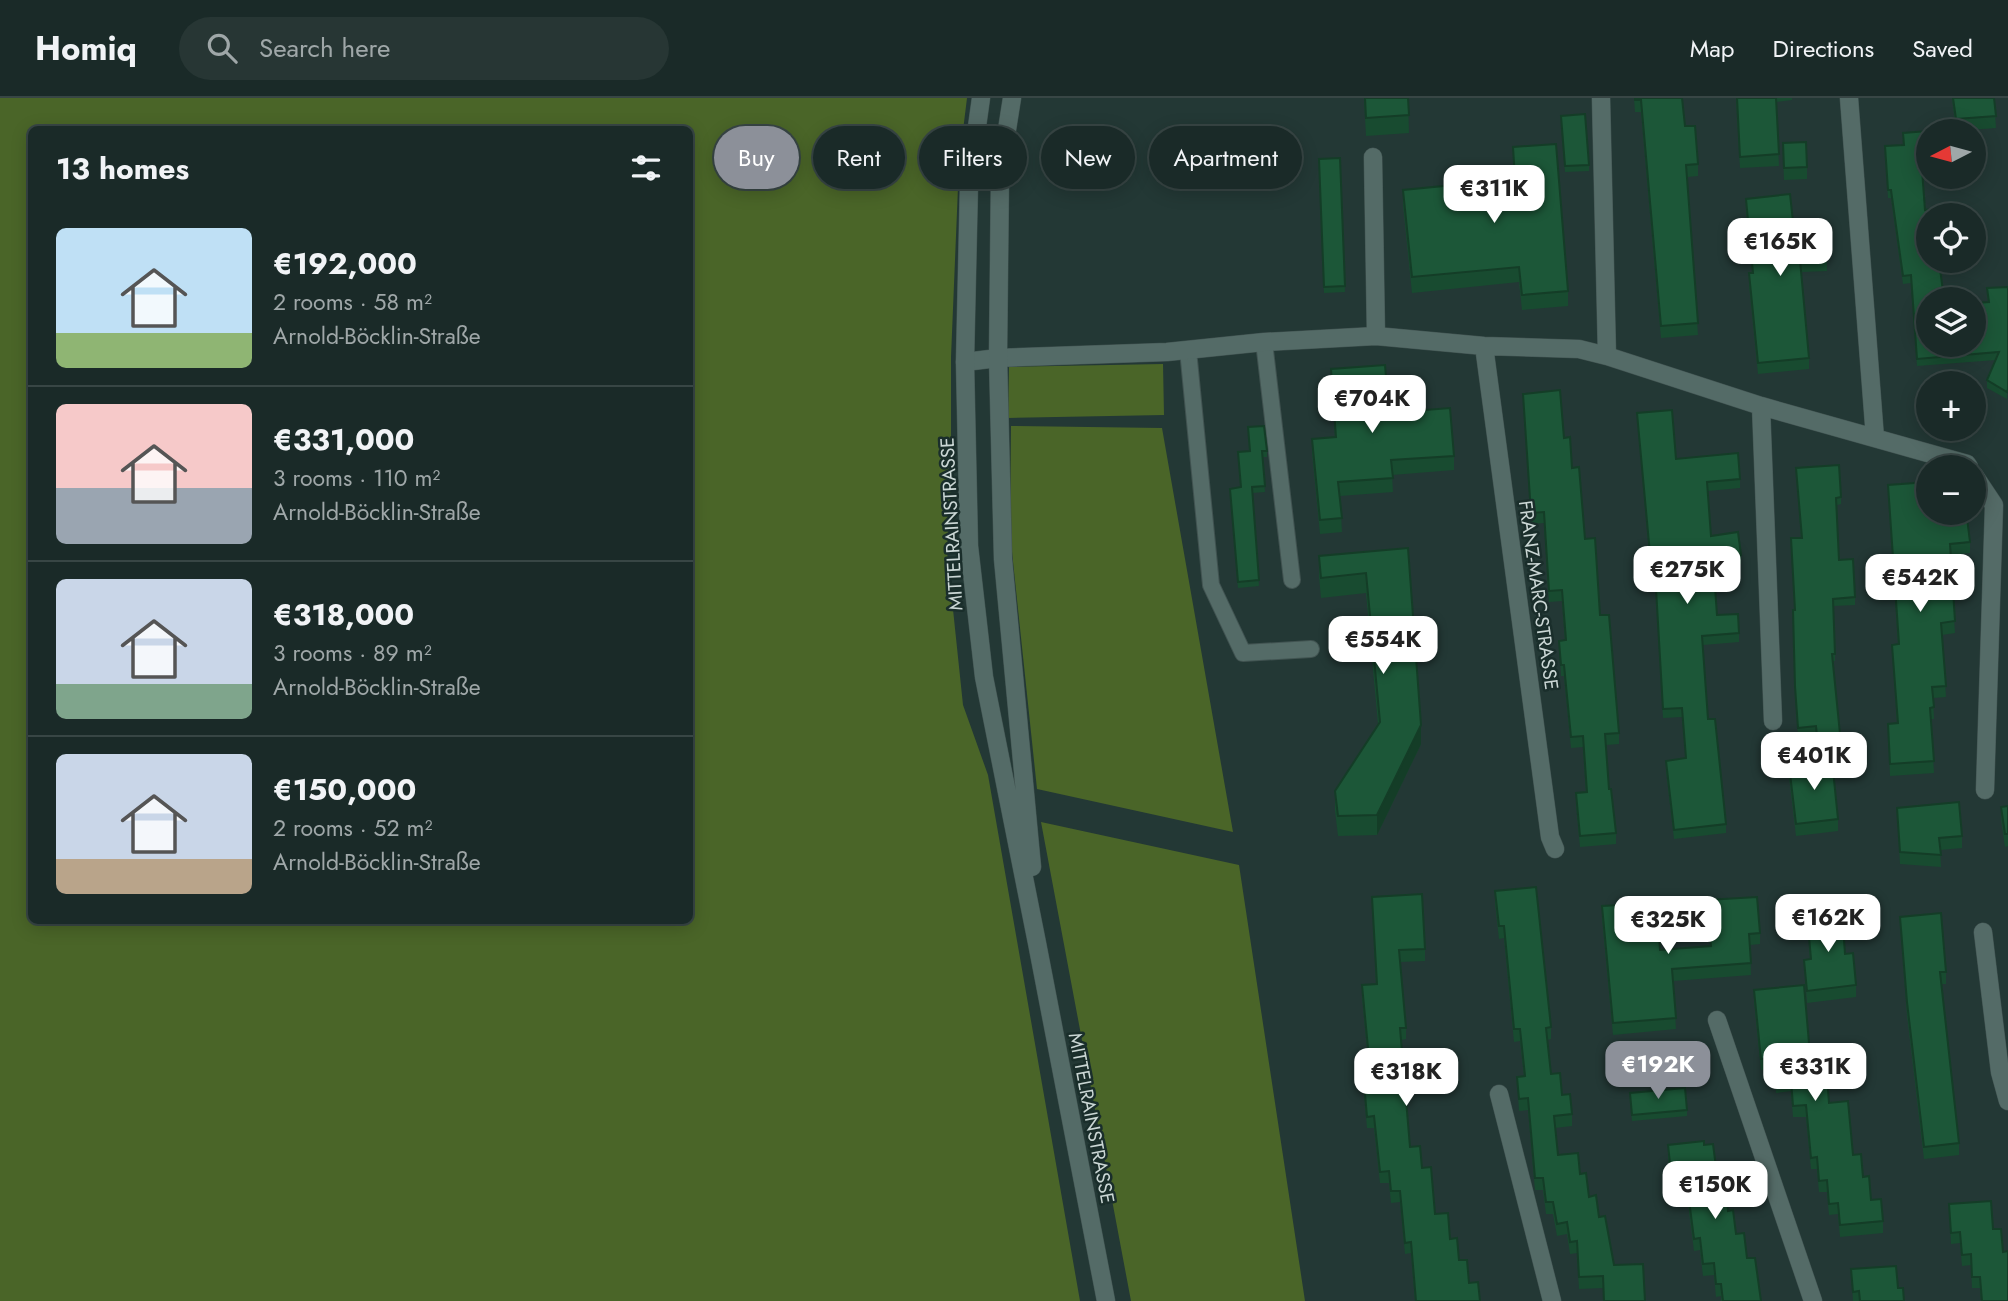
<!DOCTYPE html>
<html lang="en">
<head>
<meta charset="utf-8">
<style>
  :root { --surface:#1a2a28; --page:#273634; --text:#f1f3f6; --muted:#9fa7a8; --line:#384645; --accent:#8c9099 }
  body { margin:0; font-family:Jost,sans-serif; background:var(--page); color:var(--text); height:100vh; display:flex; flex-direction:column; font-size:26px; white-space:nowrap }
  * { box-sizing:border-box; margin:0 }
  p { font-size:23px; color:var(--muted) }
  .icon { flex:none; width:38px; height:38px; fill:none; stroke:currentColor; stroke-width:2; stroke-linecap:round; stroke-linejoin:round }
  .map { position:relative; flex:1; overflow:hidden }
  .side { position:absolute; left:28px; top:28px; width:665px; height:798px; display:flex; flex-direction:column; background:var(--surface); border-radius:10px; box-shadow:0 4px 18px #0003,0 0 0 2px var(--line) }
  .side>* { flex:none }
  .top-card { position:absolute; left:714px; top:28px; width:665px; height:63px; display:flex; gap:14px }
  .needle { width:46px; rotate:264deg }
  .fabs { position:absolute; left:1916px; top:21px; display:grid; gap:14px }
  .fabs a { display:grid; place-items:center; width:70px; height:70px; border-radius:50%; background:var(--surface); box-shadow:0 4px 18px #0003,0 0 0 2px var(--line); font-size:35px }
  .price { position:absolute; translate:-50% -60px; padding:0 16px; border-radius:14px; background:#fff; color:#222; font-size:23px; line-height:46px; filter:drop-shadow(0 2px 4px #0008) }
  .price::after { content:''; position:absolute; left:50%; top:42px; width:21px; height:16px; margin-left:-10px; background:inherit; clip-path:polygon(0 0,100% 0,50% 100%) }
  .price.on { background:var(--accent); color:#fff }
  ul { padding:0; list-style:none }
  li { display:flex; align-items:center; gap:21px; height:175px; padding:0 28px }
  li+li { border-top:2px solid var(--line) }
  li span { display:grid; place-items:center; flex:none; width:196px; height:140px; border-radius:10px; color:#555 }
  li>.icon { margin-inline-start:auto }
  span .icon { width:84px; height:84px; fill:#fffc; stroke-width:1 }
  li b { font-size:30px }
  h2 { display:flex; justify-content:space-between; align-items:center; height:84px; padding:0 28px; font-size:30px }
  .pill { padding:0 24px; border-radius:32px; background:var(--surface); box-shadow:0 4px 18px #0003,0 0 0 2px var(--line); font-size:24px; line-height:63px }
  .pill.on { background:var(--accent); color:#fff }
  header { display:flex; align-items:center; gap:42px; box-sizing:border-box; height:98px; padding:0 35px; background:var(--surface); border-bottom:2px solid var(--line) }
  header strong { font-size:33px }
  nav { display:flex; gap:38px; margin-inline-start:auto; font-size:24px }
  .search { width:490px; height:63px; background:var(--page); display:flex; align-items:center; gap:18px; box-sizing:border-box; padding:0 24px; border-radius:38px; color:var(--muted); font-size:26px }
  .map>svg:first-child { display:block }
</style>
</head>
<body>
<header>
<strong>Homiq</strong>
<div class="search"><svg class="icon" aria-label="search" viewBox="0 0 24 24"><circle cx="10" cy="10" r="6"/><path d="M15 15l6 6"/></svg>Search here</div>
<nav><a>Map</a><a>Directions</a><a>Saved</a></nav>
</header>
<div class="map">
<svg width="2008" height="1203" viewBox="0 0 2008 1203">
  <rect width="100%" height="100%" fill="#233835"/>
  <!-- green -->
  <path fill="#4a6528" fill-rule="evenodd" d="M 0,0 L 967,0 L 959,65 L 951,259 L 951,387 L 947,454 L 963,607 L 988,677 L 1080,1203 L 0,1203 ZM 32,32 L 690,32 L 690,822 L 32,822 Z
    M 1163,266 L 1164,317 L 1008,320 L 1009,269 Z
    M 1011,328 L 1162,330 L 1233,734 L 1037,691 L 1010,435 Z
    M 1041,724 L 1239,767 L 1305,1203 L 1131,1203 Z"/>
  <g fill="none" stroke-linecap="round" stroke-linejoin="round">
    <!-- service casing -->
    <g stroke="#415351" stroke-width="18">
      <path id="service" d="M 1264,244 L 1292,482
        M 1188,252 L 1211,487 L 1243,555 L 1311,551"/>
    </g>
    <!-- minor casing -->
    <g stroke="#415351" stroke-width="19">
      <path id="minor" d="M 1601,0 L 1607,258
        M 1849,0 L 1875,340
        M 1373,59 L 1376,238
        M 1484,248 L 1550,739 L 1555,751
        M 965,264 L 998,260 L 1167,254 L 1264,244 L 1376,238 L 1484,248 L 1579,251 L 1607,258 L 1761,308 L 1967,366 L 1969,369
        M 1761,308 L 1773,623
        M 1974,377 L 1994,407 L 1985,692
        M 1983,834 L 2000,974 L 2008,1003
        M 1717,922 L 1813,1203
        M 1499,996 L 1552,1203"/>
    </g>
    <!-- tertiary casing -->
    <g stroke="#415351" stroke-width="19">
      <path id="tertiary" d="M 981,0 L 969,86 L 965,264 L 969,448 L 984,579 L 1037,845 L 1106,1203
        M 1012,0 L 1000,76 L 998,260 L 1003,461 L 1032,769"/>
    </g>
    <!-- service -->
    <use href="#service" stroke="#546b67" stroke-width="16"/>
    <!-- minor -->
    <use href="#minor" stroke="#546b67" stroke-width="18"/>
    <!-- tertiary -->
    <use href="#tertiary" stroke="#546b67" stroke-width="18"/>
  </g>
  <!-- wall -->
  <path fill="#184b30" d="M 1364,0 L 1408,0 L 1409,35 L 1366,38 Z
    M 1634,0 L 1682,0 L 1685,28 L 1698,66 L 1698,78 L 1687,79 L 1698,237 L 1661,240 L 1641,14 L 1635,14 Z
    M 1736,0 L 1792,0 L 1792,2 L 1776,4 L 1779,68 L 1740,70 Z
    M 1952,0 L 1994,0 L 1996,30 L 1956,33 Z
    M 1561,24 L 1589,67 L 1589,73 L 1565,74 Z
    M 1928,33 L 1928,65 L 1922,66 L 1925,112 L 1928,117 L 1928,247 L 1988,204 L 1987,190 L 2008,189 L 2007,301 L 1987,290 L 1987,282 L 1996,262 L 1917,268 L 1911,185 L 1903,186 L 1891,100 L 1888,100 L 1885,48 L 1903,47 Z
    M 1513,49 L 1568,193 L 1568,208 L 1522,212 L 1519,184 L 1412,195 L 1403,107 L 1403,92 L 1514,81 Z
    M 1783,57 L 1807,69 L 1807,81 L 1784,82 Z
    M 1340,60 L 1345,194 L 1324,195 L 1319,61 Z
    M 1746,101 L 1794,133 L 1826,132 L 1827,173 L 1801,174 L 1809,260 L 1809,271 L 1758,276 L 1749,187 L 1749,175 L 1752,175 L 1746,112 Z
    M 1331,271 L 1389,315 L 1454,358 L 1454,372 L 1392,377 L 1393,394 L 1340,398 L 1342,434 L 1320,436 L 1312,355 L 1312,341 L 1335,339 Z
    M 1523,296 L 1564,340 L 1572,370 L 1600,517 L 1619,635 L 1619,646 L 1606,647 L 1609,691 L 1616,735 L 1616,746 L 1580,749 L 1576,706 L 1576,695 L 1586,694 L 1583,649 L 1571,650 L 1564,578 L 1561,578 L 1559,543 L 1565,542 L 1562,503 L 1549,504 L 1544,425 L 1531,426 Z
    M 1637,315 L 1676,361 L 1740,381 L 1740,390 L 1708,393 L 1711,438 L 1741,457 L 1741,466 L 1714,470 L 1717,517 L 1739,535 L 1739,544 L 1703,547 L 1708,621 L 1726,726 L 1726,735 L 1674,741 L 1666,672 L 1666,663 L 1686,660 L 1682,619 L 1663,620 L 1654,465 L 1650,465 Z
    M 1248,329 L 1267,353 L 1267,359 L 1262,359 L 1265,394 L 1252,395 L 1259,488 L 1238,490 L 1230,391 L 1241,389 L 1250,353 Z
    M 1796,370 L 1841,399 L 1841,406 L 1837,407 L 1839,462 L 1855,499 L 1855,507 L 1833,508 L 1835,556 L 1835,563 L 1833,563 L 1841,653 L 1818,655 L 1816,635 L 1798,637 L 1795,595 L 1793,520 L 1795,512 L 1801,440 Z
    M 1888,387 L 1970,444 L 1970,455 L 1950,457 L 1955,535 L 1942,537 L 1946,599 L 1933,600 L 1934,621 L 1931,621 L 1934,675 L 1890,678 L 1888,626 L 1897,625 L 1892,547 L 1898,546 Z
    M 1408,450 L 1421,646 L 1377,737 L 1338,738 L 1335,713 L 1335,693 L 1378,626 L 1366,495 L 1321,500 L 1319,478 L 1319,458 Z
    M 1789,667 L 1838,721 L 1838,733 L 1796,738 L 1789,679 Z
    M 2008,708 L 2008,748 L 2005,749 L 2001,721 L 2001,709 Z
    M 1897,710 L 1962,738 L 1962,750 L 1940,752 L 1941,769 L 1900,766 Z
    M 1495,793 L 1551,929 L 1551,941 L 1547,942 L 1551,976 L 1572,1016 L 1572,1028 L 1555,1030 L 1558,1057 L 1580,1076 L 1589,1099 L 1599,1119 L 1614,1167 L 1645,1203 L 1603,1203 L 1603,1190 L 1579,1191 L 1577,1155 L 1570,1156 L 1567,1136 L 1557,1138 L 1553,1116 L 1546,1116 L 1543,1092 L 1535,1092 L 1528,1012 L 1519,1013 L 1517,979 L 1524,978 L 1520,943 L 1514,944 L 1504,840 L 1499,841 L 1495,805 Z
    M 1372,799 L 1425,851 L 1425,863 L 1400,864 L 1406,930 L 1406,941 L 1401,942 L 1410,1049 L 1422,1070 L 1435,1116 L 1450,1141 L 1469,1185 L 1480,1203 L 1415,1203 L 1411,1155 L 1405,1156 L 1400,1104 L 1391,1105 L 1389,1085 L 1380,1085 L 1374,1030 L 1367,1030 L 1363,983 L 1363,972 L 1369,971 L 1362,899 L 1362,887 L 1376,886 Z
    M 1707,802 L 1760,835 L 1760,846 L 1750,847 L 1751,877 L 1673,883 L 1676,931 L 1613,937 L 1602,820 L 1602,808 L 1637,821 L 1660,852 L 1710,848 Z
    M 1807,816 L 1845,856 L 1856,887 L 1856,899 L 1807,905 L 1804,862 L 1810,862 Z
    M 1900,819 L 1946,874 L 1946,886 L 1942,886 L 1959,1045 L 1959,1057 L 1924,1061 L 1907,917 Z
    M 1754,892 L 1829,1005 L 1863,1079 L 1871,1102 L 1883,1123 L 1883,1135 L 1840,1139 L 1838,1116 L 1829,1117 L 1827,1094 L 1819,1094 L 1817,1071 L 1811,1071 L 1806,1019 L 1793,1019 L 1791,993 L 1776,995 L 1774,971 L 1761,972 L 1754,903 Z
    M 1630,995 L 1687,1012 L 1687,1018 L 1632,1023 Z
    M 1668,1047 L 1704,1047 L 1716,1069 L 1736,1136 L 1747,1160 L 1761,1203 L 1721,1203 L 1721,1198 L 1716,1199 L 1714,1177 L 1703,1178 L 1700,1152 L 1694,1153 L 1688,1106 L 1683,1106 L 1681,1085 L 1671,1086 L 1668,1059 Z
    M 1949,1106 L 1993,1131 L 2003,1154 L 2008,1203 L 1981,1203 L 1980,1190 L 1972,1190 L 1971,1167 L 1962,1168 L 1960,1145 L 1951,1146 Z
    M 1851,1171 L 1898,1190 L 1904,1203 L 1853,1203 Z"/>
  <!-- shaded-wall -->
  <path fill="#143d27" d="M 1421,627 L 1421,646 L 1377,737 L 1377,717 Z"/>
  <!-- building -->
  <path fill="#1c5738" stroke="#143d27" stroke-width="2" d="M 1365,0 L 1408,0 L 1409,17 L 1366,20 Z
    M 1635,0 L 1682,0 L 1685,28 L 1695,28 L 1698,66 L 1686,67 L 1698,225 L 1661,228 L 1641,2 L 1635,2 Z
    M 1737,0 L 1776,0 L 1779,56 L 1740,59 Z
    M 1953,0 L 1994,0 L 1996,18 L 1956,21 Z
    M 1585,16 L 1589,67 L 1565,68 L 1561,18 Z
    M 1928,33 L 1928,58 L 1921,58 L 1925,112 L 1947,109 L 1948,117 L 1928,117 L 1928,163 L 1939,163 L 1944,201 L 1928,201 L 1928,247 L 1974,247 L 1974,205 L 1989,204 L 1987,190 L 2008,189 L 2008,291 L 2007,294 L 1987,282 L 1999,254 L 1917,261 L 1911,177 L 1903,178 L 1891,92 L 1888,92 L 1885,48 L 1904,47 L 1903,35 Z
    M 1806,44 L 1807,69 L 1784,70 L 1783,45 Z
    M 1556,46 L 1568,193 L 1522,197 L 1519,169 L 1412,179 L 1403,92 L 1515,81 L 1513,49 Z
    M 1340,60 L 1345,188 L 1324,189 L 1319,61 Z
    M 1790,96 L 1794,133 L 1826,132 L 1827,161 L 1800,162 L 1809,260 L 1758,265 L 1749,175 L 1753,175 L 1746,101 Z
    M 1385,267 L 1389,315 L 1450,310 L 1454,358 L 1391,362 L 1393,380 L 1338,384 L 1342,420 L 1320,422 L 1312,341 L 1336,339 L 1331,271 Z
    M 1560,292 L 1564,340 L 1570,339 L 1572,370 L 1579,369 L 1585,441 L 1595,440 L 1600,517 L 1609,517 L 1619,635 L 1605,636 L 1609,691 L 1611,691 L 1616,735 L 1580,738 L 1576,695 L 1587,694 L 1583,638 L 1571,639 L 1564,567 L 1561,567 L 1559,543 L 1566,542 L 1562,492 L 1549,493 L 1544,414 L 1531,415 L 1523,296 Z
    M 1672,312 L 1676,361 L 1738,355 L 1740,381 L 1707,384 L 1711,438 L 1738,434 L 1741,457 L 1713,461 L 1717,517 L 1738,516 L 1739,535 L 1702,538 L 1708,621 L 1715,621 L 1726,726 L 1674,732 L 1666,663 L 1686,660 L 1682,610 L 1663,611 L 1654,456 L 1650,456 L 1637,315 Z
    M 1264,328 L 1267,353 L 1262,353 L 1265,388 L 1252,389 L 1259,482 L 1238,484 L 1230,391 L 1241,389 L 1238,354 L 1250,353 L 1248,329 Z
    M 1839,367 L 1841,399 L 1836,400 L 1839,462 L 1853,461 L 1855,499 L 1833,501 L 1835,556 L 1832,556 L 1841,646 L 1818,648 L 1816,628 L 1798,630 L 1795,588 L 1793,512 L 1795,512 L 1791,440 L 1802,440 L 1796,370 Z
    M 1928,384 L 1928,415 L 1939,415 L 1940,422 L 1967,420 L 1970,444 L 1950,446 L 1955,523 L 1941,525 L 1946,588 L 1932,589 L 1934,609 L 1930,610 L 1934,663 L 1890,666 L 1888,626 L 1898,625 L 1892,547 L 1899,546 L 1888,387 Z
    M 1408,450 L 1421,627 L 1377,717 L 1338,718 L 1335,693 L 1380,624 L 1366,475 L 1321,480 L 1319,458 Z
    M 1832,662 L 1838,721 L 1796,726 L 1789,667 Z
    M 1959,704 L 1962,738 L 1939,740 L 1941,757 L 1900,754 L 1897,710 Z
    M 2008,708 L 2008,736 L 2005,736 L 2001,709 Z
    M 1536,789 L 1551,929 L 1546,930 L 1551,976 L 1560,975 L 1562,997 L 1570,996 L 1572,1016 L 1554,1018 L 1558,1057 L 1578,1055 L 1580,1076 L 1586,1075 L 1589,1099 L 1596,1097 L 1599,1119 L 1605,1118 L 1614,1167 L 1643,1166 L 1645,1203 L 1604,1203 L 1603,1178 L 1579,1179 L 1577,1143 L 1570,1144 L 1567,1124 L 1557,1126 L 1553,1104 L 1546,1104 L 1543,1080 L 1535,1080 L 1528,1000 L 1519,1001 L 1517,979 L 1525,978 L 1520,931 L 1514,931 L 1504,828 L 1499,828 L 1495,793 Z
    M 1422,796 L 1425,851 L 1399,852 L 1406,930 L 1400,930 L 1410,1049 L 1420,1048 L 1422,1070 L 1431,1069 L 1435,1116 L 1448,1115 L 1450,1141 L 1457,1140 L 1459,1162 L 1467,1162 L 1469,1185 L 1478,1184 L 1480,1203 L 1416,1203 L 1411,1144 L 1405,1145 L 1400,1093 L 1391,1093 L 1389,1073 L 1380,1074 L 1374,1018 L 1367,1019 L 1363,972 L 1370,971 L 1362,887 L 1377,886 L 1372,799 Z
    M 1757,799 L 1760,835 L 1749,836 L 1751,865 L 1672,871 L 1676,920 L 1613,925 L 1602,808 L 1636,806 L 1637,821 L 1658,820 L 1660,852 L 1711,848 L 1707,802 Z
    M 1842,813 L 1845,856 L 1853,855 L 1856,887 L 1807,893 L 1804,862 L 1811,861 L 1807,816 Z
    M 1941,815 L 1946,874 L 1940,874 L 1959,1045 L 1924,1049 L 1907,904 L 1900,819 Z
    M 1804,887 L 1812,980 L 1827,979 L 1829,1005 L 1848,1003 L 1853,1057 L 1861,1056 L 1863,1079 L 1869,1078 L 1871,1102 L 1881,1101 L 1883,1123 L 1840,1127 L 1838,1105 L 1829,1106 L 1827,1082 L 1819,1083 L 1817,1059 L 1811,1060 L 1806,1007 L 1793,1008 L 1791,982 L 1776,984 L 1774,960 L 1761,961 L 1754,892 Z
    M 1685,990 L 1687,1012 L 1632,1017 L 1630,995 Z
    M 1704,1043 L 1704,1047 L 1713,1046 L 1716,1069 L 1724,1069 L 1728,1113 L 1733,1112 L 1736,1136 L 1744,1135 L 1747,1160 L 1755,1160 L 1761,1203 L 1723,1203 L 1721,1186 L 1716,1186 L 1714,1165 L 1703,1166 L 1700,1140 L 1694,1141 L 1688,1094 L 1683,1094 L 1681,1073 L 1671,1074 L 1668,1047 Z
    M 1991,1103 L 1993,1131 L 2001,1131 L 2003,1154 L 2008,1153 L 2008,1203 L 1982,1203 L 1980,1179 L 1972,1179 L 1971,1156 L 1962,1157 L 1960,1134 L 1951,1135 L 1949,1106 Z
    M 1896,1168 L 1898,1190 L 1903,1190 L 1904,1203 L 1860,1203 L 1859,1193 L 1853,1194 L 1851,1171 Z"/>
  <g text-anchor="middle" stroke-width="5" stroke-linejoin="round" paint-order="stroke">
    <!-- street labels -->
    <g font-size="19" fill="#cbd7d5" stroke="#1a2e2b">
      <text transform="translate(951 426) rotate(-93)" y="7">MITTELRAINSTRASSE</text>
      <text transform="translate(1539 497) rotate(82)" y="7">FRANZ-MARC-STRASSE</text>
      <text transform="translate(1092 1020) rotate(79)" y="7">MITTELRAINSTRASSE</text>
    </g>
  </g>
</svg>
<div class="fabs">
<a><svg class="needle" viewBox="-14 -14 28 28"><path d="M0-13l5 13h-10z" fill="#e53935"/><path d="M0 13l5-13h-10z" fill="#9fa7a8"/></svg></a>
<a><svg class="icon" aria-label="locate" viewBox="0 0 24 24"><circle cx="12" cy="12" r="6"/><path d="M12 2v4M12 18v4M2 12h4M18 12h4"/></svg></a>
<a><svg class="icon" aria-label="layers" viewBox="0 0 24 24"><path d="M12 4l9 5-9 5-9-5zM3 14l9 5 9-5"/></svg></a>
<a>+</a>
<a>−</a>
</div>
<b class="price" style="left:1494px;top:127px">€311K</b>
<b class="price" style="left:1780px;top:180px">€165K</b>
<b class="price" style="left:1372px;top:337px">€704K</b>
<b class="price" style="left:1687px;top:508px">€275K</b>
<b class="price" style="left:1920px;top:516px">€542K</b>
<b class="price" style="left:1383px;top:578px">€554K</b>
<b class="price" style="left:1814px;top:694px">€401K</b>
<b class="price" style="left:1828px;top:856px">€162K</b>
<b class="price" style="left:1668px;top:858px">€325K</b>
<b class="price on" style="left:1658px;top:1003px">€192K</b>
<b class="price" style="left:1815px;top:1005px">€331K</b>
<b class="price" style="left:1406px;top:1010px">€318K</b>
<b class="price" style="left:1715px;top:1123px">€150K</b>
<div class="top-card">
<a class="pill on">Buy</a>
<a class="pill">Rent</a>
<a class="pill">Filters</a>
<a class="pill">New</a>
<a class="pill">Apartment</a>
</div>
<section class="side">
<h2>13 homes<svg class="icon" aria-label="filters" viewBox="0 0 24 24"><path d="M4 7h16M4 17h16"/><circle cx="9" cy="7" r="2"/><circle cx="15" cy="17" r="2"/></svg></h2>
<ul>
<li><span style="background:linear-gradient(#bfe0f5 75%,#8fb573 0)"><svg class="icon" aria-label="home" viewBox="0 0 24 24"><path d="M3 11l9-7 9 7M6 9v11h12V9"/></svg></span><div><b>€192,000</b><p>2 rooms · 58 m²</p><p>Arnold-Böcklin-Straße</p></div></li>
<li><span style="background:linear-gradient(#f6c9c9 60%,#9aa5b1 0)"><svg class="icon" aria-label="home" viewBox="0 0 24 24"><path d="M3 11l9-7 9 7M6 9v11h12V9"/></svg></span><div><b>€331,000</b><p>3 rooms · 110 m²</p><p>Arnold-Böcklin-Straße</p></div></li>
<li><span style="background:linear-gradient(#c9d6e8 75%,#7fa58c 0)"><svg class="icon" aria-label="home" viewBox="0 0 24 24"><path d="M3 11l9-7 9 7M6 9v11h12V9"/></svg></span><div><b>€318,000</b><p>3 rooms · 89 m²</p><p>Arnold-Böcklin-Straße</p></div></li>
<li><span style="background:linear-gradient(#c9d6e8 75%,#b9a48a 0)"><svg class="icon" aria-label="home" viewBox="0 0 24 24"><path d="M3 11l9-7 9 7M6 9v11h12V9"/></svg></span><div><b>€150,000</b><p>2 rooms · 52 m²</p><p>Arnold-Böcklin-Straße</p></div></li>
</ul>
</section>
</div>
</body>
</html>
